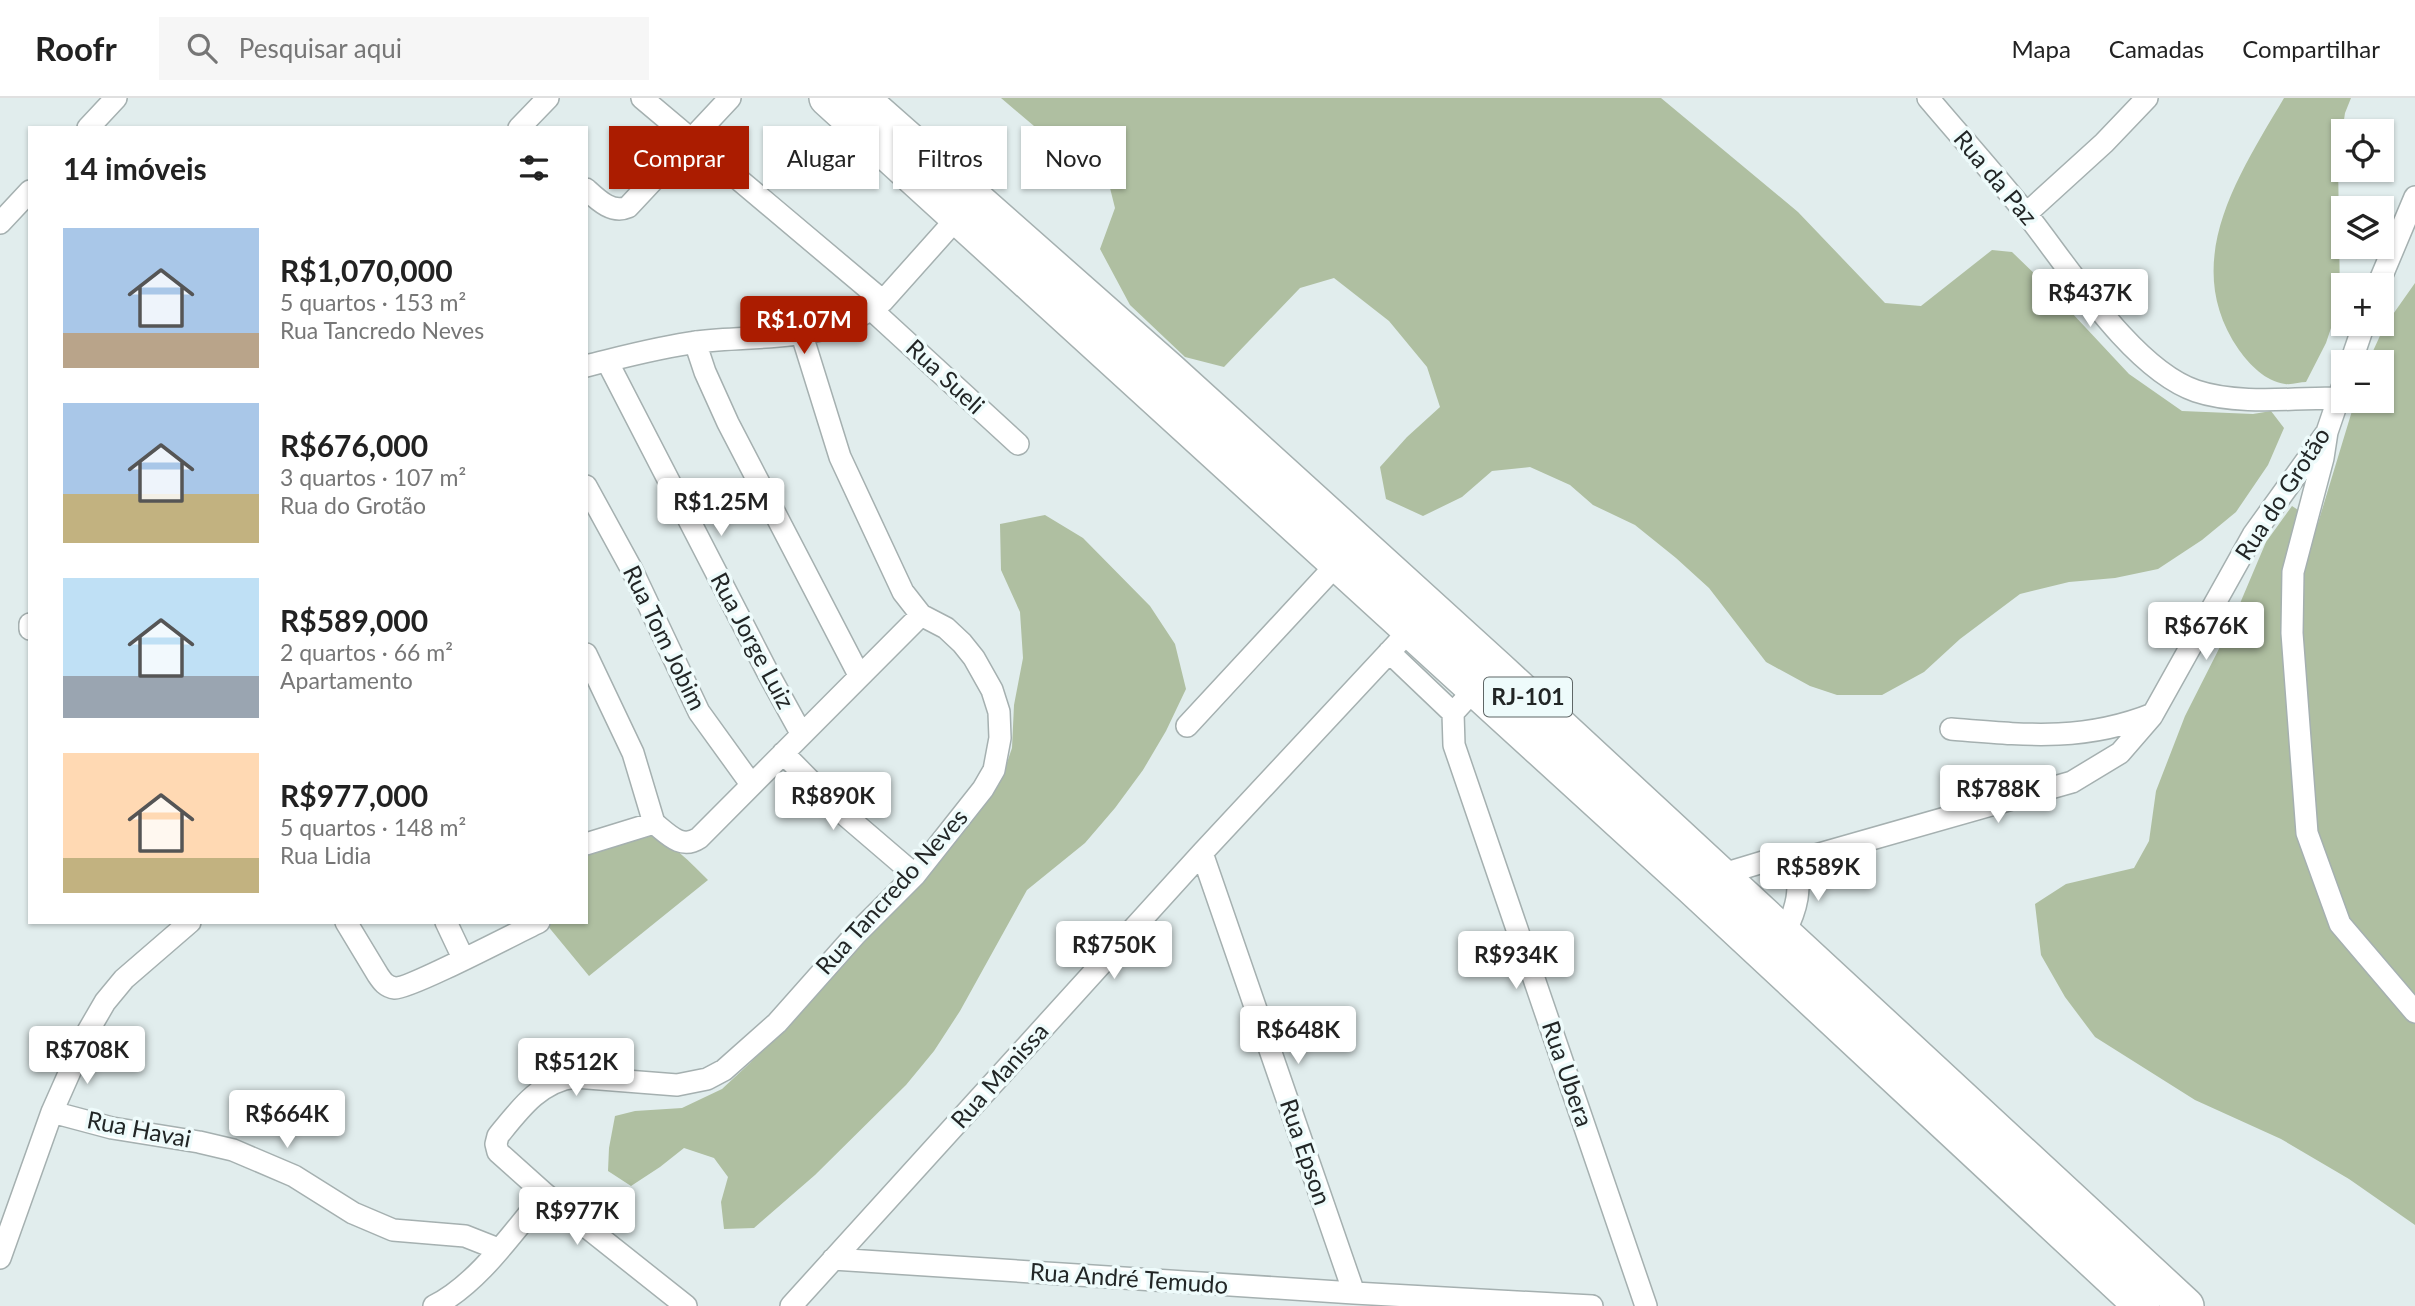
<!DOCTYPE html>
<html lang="pt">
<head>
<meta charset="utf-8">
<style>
  :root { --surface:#fff; --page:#f6f6f6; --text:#222; --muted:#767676; --line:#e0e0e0; --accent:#ab1c00 }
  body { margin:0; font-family:Lato,sans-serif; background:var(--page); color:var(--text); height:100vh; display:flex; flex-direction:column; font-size:26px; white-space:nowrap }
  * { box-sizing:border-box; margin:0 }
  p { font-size:23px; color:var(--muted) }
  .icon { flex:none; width:38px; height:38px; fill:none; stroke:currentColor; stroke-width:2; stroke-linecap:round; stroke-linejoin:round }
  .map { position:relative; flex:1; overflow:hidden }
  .side { position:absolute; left:28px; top:28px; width:560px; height:798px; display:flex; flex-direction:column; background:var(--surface); border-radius:0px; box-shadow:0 2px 5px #0004 }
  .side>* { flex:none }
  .top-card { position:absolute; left:609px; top:28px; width:665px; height:63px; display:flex; gap:14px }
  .buttons { position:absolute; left:2331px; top:21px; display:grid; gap:14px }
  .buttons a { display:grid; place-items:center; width:63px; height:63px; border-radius:0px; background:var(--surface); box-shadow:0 2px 5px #0004; font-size:35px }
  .price { position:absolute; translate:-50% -60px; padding:0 16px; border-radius:7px; background:#fff; color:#222; font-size:23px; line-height:46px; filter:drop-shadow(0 2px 4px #0008) }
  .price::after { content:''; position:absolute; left:50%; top:42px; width:21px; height:16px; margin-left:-10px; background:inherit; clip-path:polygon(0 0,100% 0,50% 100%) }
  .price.current { background:var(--accent); color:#fff }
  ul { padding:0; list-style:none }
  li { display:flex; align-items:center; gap:21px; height:175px; padding:0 35px }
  li span { display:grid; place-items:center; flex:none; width:196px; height:140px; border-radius:0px; color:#555 }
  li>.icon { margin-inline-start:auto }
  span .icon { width:84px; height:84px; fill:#fffc; stroke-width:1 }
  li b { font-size:30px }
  h2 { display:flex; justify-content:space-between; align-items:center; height:84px; padding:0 35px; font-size:30px }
  .chip { padding:0 24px; border-radius:0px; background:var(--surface); box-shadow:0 2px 5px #0004; font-size:24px; line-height:63px }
  .chip.current { background:var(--accent); color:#fff }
  header { display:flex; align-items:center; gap:42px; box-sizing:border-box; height:98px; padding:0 35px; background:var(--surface); border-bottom:2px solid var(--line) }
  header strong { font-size:33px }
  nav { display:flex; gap:38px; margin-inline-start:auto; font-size:24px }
  .search { width:490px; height:63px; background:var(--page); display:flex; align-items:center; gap:18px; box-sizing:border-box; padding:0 24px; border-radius:0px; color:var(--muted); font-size:26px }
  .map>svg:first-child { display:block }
</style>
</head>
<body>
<header>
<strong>Roofr</strong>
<div class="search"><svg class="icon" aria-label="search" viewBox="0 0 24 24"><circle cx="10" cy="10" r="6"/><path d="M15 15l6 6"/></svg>Pesquisar aqui</div>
<nav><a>Mapa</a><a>Camadas</a><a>Compartilhar</a></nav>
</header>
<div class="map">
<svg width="2415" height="1208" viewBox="0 0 2415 1208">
  <rect width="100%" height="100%" fill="#e1eded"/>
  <!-- green -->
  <path fill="#afbfa1" d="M 1001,0 L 1661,0 L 1798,114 L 1885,205 L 1921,208 L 1992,152 L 2012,154 L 2043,184 L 2129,276 L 2182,313 L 2253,316 L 2271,313 L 2284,330 L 2268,367 L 2236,414 L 2202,442 L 2158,471 L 2115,480 L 2069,484 L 2020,496 L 1960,541 L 1924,574 L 1882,597 L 1837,597 L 1810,588 L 1766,564 L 1709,490 L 1676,460 L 1635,427 L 1593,407 L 1570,387 L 1530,369 L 1492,373 L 1462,399 L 1423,418 L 1386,401 L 1380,369 L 1407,339 L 1440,309 L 1427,269 L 1389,223 L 1334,180 L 1300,190 L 1224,269 L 1185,259 L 1130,207 L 1100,151 L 1115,110 L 1108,82 L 1072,52 L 1034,28 Z
    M 2284,0 L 2351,0 L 2345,15 L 2338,62 L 2340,203 L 2326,245 L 2306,284 C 2300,284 2292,287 2285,286 C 2265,283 2250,267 2239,252 C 2179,165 2238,78 2284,0 Z
    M 2415,185 L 2415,1127 L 2349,1081 L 2281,1041 L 2195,1002 L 2095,939 L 2065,899 L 2041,857 L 2035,806 L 2066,786 L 2134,770 L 2149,743 L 2156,693 L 2185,618 L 2230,529 L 2266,444 L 2292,408 L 2318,425 L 2355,303 L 2382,303 L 2382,264 L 2368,264 L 2384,229 Z
    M 1045,417 L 1083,440 L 1150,508 L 1175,546 L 1186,591 L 1166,633 L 1143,672 L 1115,710 L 1085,745 L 1027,792 L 960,913 L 934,953 L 906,987 L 815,1077 L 754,1130 L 724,1131 L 721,1104 L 728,1079 L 714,1060 L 684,1050 L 660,1069 L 631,1088 L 608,1073 L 609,1050 L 615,1018 L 635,1013 L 682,1010 L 722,991 L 750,965 L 863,844 L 977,716 L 1001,682 L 1012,650 L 1014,607 L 1023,560 L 1020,514 L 1001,472 L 1000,426 Z
    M 648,735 C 672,745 690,764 708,782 L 589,878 L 547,827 L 549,824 L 586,824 L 586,756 Z"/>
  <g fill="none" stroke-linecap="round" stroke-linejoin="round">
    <!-- street casing -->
    <g stroke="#a5b0b0" stroke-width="24">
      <path id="street" d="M 642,0 L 883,203
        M 1928,0 C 1961,39 1996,78 2028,118 C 2069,170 2133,272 2196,293 C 2237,307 2295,300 2339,300
        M 88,30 L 116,0
        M 519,30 L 548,0
        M 586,91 C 598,102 612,116 628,109 L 730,0
        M 2026,116 L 2104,45 L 2147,0
        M 0,125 L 30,93
        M 2378,187 L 2415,99
        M 872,212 L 1018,346
        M 695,244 L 705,274 L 728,325 L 859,577
        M 607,263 L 768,575 L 801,635
        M 2351,264 L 2364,226
        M 586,268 C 623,259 659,249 697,244 C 761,236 828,246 883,203 L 958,119
        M 2327,334 L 2323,360 L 2293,474 L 2292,535 L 2307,735 L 2340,826 L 2415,914
        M 586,388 L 632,472 L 699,614 L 751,686
        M 30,526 L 30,531
        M 1389,554 L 1453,615
        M 586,556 L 633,655 L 654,725
        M 1475,591 L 1453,615 L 1454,647 L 1646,1208
        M 1187,628 L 1337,466
        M 1951,631 C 2024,637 2083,644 2153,616 L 2253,437 L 2327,334 L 2343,287
        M 783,655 L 838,711 L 915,777
        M 586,746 L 654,725 C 668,736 681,752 699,740 L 921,517
        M 1202,755 L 1354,1195
        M 1720,777 L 1763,764 L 1798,762 L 2072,684 L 2120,655 L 2152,618
        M 346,824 L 378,877 C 382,883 386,889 395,890 C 409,891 518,834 539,824
        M 446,824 L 463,860
        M 1784,836 C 1799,807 1799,794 1798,762
        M 52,1014 L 112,1030 L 199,1044 L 233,1052 L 294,1078 L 353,1115 L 393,1132 L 465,1138 L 498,1151
        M 0,1160 L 52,1014 L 87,935 L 105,904 L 124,881 L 190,824
        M 833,1161 L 1354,1195 L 1592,1208
        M 434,1208 C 478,1186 513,1134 545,1096
        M 686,1208 L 545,1096 L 498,1054 L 496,1046 L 498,1038 C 519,1012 540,983 575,979 L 677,987 L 707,981 L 724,972 L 777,925 L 856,836 L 915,777 L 983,691 L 994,672 L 1000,640 L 999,614 L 992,592 L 974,560 L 962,545 L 946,530 L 921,517 L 903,494 L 840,359 L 802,237
        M 791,1208 L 1202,755 L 1409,533"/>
    </g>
    <!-- primary casing -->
    <g stroke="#a5b0b0" stroke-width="38">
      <path id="primary" d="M 827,0 L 1691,788 L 2142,1208
        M 861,0 L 1169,272 L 1499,572 L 2186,1208"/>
    </g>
    <!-- street -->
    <use href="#street" stroke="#fff" stroke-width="21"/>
    <!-- primary -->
    <use href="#primary" stroke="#fff" stroke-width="35"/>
  </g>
  <g text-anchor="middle" stroke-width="7" stroke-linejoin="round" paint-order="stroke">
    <!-- shield labels -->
    <rect fill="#eefbfb" stroke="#5f6666" stroke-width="2" x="1484" y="579.5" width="88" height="39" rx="5"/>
    <g font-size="23" font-weight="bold" fill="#222626">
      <text x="1528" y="607">RJ-101</text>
    </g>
    <!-- street labels -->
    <g font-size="24" fill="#222626" stroke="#eefbfb">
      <text transform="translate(1995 80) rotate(50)" y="8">Rua da Paz</text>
      <text transform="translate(945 279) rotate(43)" y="8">Rua Sueli</text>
      <text transform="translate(2283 396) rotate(-57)" y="8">Rua do Grotão</text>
      <text transform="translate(664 540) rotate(64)" y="8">Rua Tom Jobim</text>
      <text transform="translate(752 543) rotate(62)" y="8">Rua Jorge Luiz</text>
      <text transform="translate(892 794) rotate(-48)" y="8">Rua Tancredo Neves</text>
      <text transform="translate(1567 976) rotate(71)" y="8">Rua Ubera</text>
      <text transform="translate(1000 978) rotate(-48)" y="8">Rua Manissa</text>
      <text transform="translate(139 1032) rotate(11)" y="8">Rua Havai</text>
      <text transform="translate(1305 1054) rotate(71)" y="8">Rua Epson</text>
      <text transform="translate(1129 1181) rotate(4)" y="8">Rua André Temudo</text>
    </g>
  </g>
</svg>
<div class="buttons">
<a><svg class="icon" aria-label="locate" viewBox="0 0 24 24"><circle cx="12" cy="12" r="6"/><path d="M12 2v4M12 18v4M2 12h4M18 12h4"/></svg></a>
<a><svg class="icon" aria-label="layers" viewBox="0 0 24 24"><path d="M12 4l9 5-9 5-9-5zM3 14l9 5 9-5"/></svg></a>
<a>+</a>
<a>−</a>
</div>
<b class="price" style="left:2090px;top:231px">R$437K</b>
<b class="price current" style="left:804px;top:258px">R$1.07M</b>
<b class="price" style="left:721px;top:440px">R$1.25M</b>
<b class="price" style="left:2206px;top:564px">R$676K</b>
<b class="price" style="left:1998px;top:727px">R$788K</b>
<b class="price" style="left:833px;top:734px">R$890K</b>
<b class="price" style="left:1818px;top:805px">R$589K</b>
<b class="price" style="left:1114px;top:883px">R$750K</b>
<b class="price" style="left:1516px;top:893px">R$934K</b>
<b class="price" style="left:1298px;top:968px">R$648K</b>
<b class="price" style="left:87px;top:988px">R$708K</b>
<b class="price" style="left:576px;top:1000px">R$512K</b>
<b class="price" style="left:287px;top:1052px">R$664K</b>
<b class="price" style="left:577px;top:1149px">R$977K</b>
<div class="top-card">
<a class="chip current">Comprar</a>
<a class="chip">Alugar</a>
<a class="chip">Filtros</a>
<a class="chip">Novo</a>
</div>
<section class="side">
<h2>14 imóveis<svg class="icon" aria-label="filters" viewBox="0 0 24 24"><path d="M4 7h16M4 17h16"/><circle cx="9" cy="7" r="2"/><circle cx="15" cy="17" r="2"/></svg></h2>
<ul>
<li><span style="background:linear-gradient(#a9c7e8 75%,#b9a48a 0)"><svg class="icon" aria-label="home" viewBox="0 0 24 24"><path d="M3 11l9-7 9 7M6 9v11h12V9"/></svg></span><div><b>R$1,070,000</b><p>5 quartos · 153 m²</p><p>Rua Tancredo Neves</p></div></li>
<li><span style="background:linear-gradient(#a9c7e8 65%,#c2b280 0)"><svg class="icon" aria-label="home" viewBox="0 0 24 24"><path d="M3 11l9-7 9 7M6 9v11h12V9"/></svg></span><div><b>R$676,000</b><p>3 quartos · 107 m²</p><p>Rua do Grotão</p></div></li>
<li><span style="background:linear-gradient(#bfe0f5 70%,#9aa5b1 0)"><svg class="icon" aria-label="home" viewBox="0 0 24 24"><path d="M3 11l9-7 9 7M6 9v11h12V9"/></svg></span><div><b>R$589,000</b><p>2 quartos · 66 m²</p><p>Apartamento</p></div></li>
<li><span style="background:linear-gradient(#ffd9b3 75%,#c2b280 0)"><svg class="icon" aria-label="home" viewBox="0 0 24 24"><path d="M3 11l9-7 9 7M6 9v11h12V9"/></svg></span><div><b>R$977,000</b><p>5 quartos · 148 m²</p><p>Rua Lidia</p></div></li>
</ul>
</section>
</div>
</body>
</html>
